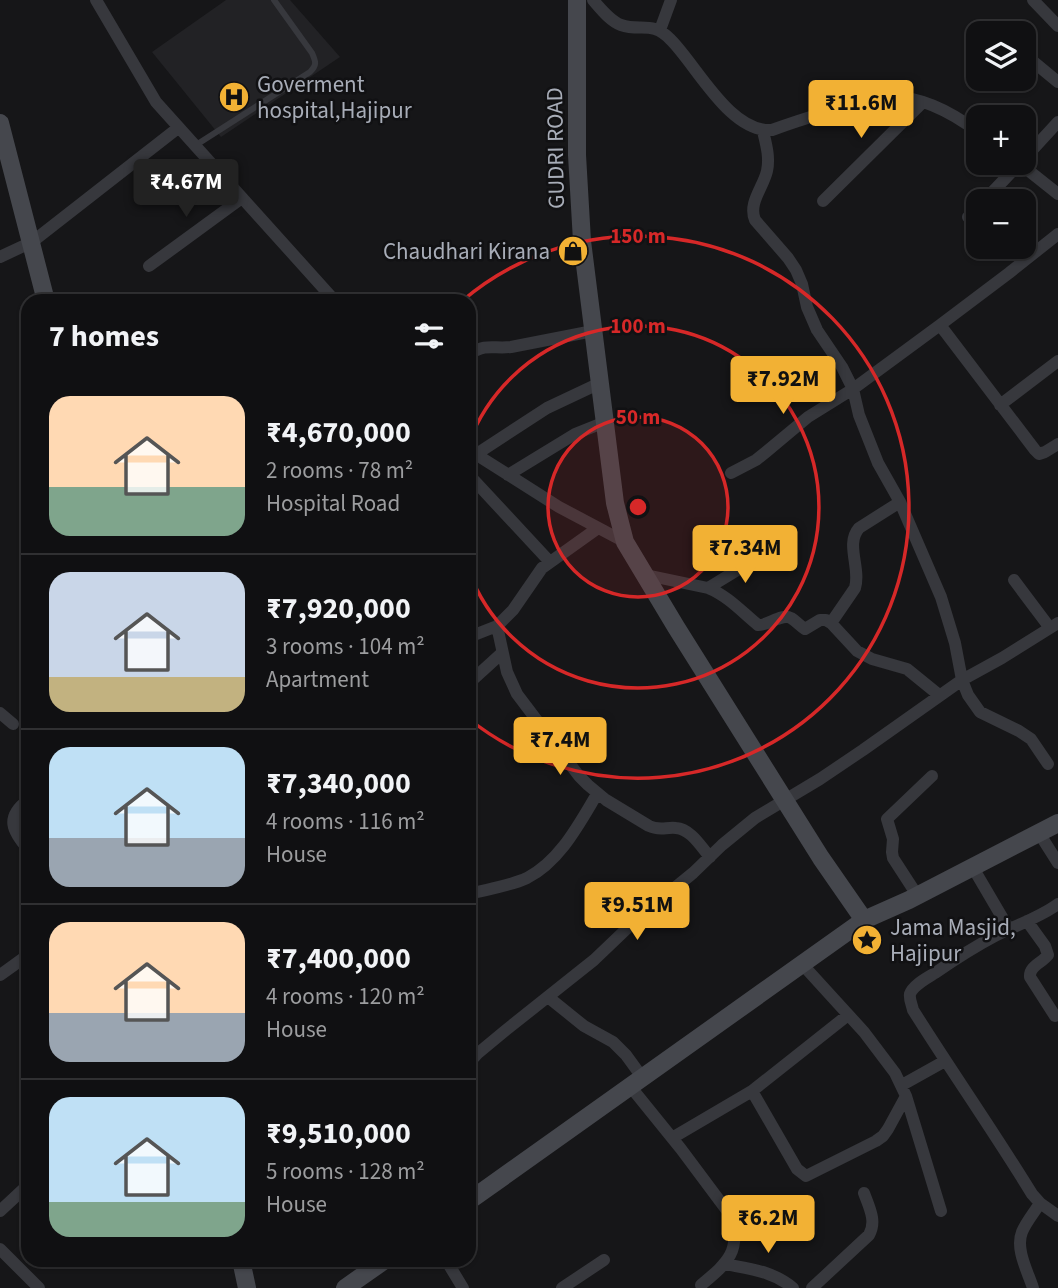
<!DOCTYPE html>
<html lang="en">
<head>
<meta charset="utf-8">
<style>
  :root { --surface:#101012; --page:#19191b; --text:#f1f3f6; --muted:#9c9d9f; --line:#303032; --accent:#f2b134 }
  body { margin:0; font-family:"Source Sans 3",sans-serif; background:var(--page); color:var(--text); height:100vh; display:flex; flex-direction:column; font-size:26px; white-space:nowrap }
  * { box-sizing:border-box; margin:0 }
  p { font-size:23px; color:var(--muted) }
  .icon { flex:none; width:38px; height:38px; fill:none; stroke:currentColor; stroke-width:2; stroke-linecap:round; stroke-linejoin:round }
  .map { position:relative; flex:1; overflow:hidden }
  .details { position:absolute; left:21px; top:294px; width:455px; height:973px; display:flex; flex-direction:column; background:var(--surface); border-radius:21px; box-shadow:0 2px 5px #0004,0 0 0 2px var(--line) }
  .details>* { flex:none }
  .buttons { position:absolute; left:966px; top:21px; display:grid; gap:14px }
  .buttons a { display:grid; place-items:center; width:70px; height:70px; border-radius:14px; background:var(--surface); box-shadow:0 2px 5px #0004,0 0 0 2px var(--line); font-size:35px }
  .price { position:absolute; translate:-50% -60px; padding:0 16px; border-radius:7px; background:var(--accent); color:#111; font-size:23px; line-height:46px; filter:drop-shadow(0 2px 4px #0008) }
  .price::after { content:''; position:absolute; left:50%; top:42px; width:21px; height:16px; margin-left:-10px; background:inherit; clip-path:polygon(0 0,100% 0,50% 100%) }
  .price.active { background:#222; color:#fff }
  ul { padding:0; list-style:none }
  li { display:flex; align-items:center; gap:21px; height:175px; padding:0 28px }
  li+li { border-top:2px solid var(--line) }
  li span { display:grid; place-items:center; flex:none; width:196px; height:140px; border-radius:21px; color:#555 }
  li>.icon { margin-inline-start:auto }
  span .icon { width:84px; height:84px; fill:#fffc; stroke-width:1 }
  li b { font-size:30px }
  h2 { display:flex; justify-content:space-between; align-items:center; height:84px; padding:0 28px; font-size:30px }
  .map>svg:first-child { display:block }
</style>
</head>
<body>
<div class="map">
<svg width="1058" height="1288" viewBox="0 0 1058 1288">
  <rect width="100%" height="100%" fill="#161618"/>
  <!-- built -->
  <path fill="#222225" d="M 226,0 L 290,0 L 340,57 L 221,137 L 152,52 Z"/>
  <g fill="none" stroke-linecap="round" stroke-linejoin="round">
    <!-- lane -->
    <path stroke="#37383d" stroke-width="6" d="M 196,145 L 310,72 C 317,65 316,62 312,53 L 274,0"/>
    <!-- street -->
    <path stroke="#37383d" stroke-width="12" d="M 96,0 L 156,102 L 335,301
      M 593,0 C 600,8 610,21 621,25 C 641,32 652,20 671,40 C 697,66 730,133 772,130 C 791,123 810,117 830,111 C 851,104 871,96 893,97 C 925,97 954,114 978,132
      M 1033,0 L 1058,26
      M 660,30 L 671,0
      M 997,32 L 999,33
      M 1024,54 L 1058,82
      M 763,131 C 766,144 770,157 767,171 C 763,188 748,203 755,220 L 788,258 L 796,270 L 802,284 L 807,307 L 817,330 L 842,367 L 853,389 L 859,415 L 878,463 L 900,502 L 941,597 L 955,643 L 962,680 L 968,695 L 980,712 L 1019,731 L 1031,739 L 1048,764
      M 1024,159 L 1058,122
      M 1019,163 L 1058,194
      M 823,201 L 923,102
      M 984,201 L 1020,163
      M 968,217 L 978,207
      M 0,257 L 32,242 L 178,128
      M 149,266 L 242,198
      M 940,325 L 1035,450 L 1039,454 L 1045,452 L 1058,444
      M 469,354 C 488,343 492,349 511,347 L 593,331
      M 1000,405 L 1058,361
      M 469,450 L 559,507 L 625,542
      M 475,455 L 547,408 L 600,383
      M 731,473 L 756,460 L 766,452 L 808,417 L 853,389 L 940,325 L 1009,273 L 1058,234
      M 508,475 L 575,434 L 605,422
      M 471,477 L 550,562
      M 646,575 L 708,588 C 728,596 742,612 758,625 C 768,626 781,613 791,618 C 796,621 800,626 805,629 L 820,620 L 826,620 L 831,623 L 857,651 L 872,659 L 907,669 L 939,695
      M 1014,580 L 1050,628
      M 708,588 L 765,553
      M 831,623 L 855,588 C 861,568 845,544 859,528 L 900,502
      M 497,626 L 507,672 L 517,694 L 579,776 L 588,785 L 606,800 L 649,826 C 659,831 666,827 676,828 C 691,829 701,847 710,857
      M 469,637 L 497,626 L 513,610 L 542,568 L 598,528
      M 469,683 L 502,653
      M 0,713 L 13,724
      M 28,800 C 5,817 12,831 28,849
      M 1039,833 L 1058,863
      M 972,866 L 1009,929
      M 469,894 C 488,889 510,886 527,878 C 560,861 579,824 597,794
      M 917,895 L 893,858 L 892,852 L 893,839 L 887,819 L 932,776
      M 1058,904 C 1039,918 1016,925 995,936 C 974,947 954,960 935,973 C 927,978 913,985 910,994 C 909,999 912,1005 913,1010 C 952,1072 994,1132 1032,1194 L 1040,1203 L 1058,1216
      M 1027,921 L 1045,946 L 1048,955 C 1042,963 1029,966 1030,977 L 1055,1016
      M 802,964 L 864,1032 L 895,1073 L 906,1096 L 941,1211
      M 0,975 L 28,955
      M 548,997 L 584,1026 L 613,1042 L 626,1055 L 642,1077
      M 469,1063 L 477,1054 L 506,1030 L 594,960 L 639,917 L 693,873 L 722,845 L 755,818 L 820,779 L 863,750 L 962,680 L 1002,658 L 1058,623
      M 902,1085 L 945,1061
      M 630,1086 L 681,1149 L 731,1216 C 742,1252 726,1264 701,1285
      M 752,1091 L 797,1169 L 806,1176 L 876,1141 L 883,1136 L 888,1129 L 906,1096
      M 672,1138 L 752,1091 L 848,1015
      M 0,1211 L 28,1185
      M 0,1249 L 39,1288
      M 446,1260 L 463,1288
      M 725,1264 C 750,1269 773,1271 793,1288
      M 562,1288 L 604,1260
      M 812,1288 L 869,1235 C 877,1221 869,1207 864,1193
      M 1033,1288 C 1028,1272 1015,1249 1022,1232 C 1026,1222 1034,1213 1040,1203"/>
    <!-- secondary -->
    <path stroke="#45474d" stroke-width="18" d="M 577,0 L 577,155 L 582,241 L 615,503 L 625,542 L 676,627 L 821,858 L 864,920
      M 0,123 L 46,301
      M 469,1201 L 864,920 L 909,900 L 1058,823
      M 241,1260 L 247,1288
      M 345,1288 L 385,1260"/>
  </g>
  <!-- distance rings -->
  <circle cx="638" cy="507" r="90" fill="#d62828" fill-opacity=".12"/>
  <g fill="none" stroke="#d62828" stroke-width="3.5">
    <circle cx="638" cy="507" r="90"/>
    <path d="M469 442A181 181 0 1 1 469 572"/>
    <path d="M462 301A271 271 0 1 1 469 719"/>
  </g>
  <!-- icons -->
  <defs>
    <g id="hospital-disc" transform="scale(1.575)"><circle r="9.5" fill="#f2b134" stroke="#111113"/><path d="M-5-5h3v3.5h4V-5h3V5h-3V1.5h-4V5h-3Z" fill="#111"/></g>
    <g id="shop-disc" transform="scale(1.575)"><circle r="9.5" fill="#f2b134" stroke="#111113"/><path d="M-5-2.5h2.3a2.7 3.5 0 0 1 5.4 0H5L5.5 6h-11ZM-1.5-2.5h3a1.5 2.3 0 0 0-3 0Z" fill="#111"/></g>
    <g id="sight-disc" transform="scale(1.575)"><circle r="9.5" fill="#f2b134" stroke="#111113"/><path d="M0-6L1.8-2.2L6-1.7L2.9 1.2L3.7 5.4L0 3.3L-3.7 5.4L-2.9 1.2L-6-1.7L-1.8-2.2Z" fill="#111"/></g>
  </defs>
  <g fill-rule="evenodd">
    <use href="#hospital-disc" x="234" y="97"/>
    <use href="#shop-disc" x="573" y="251"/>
    <use href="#sight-disc" x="867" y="940"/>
  </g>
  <g text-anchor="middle" stroke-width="5" stroke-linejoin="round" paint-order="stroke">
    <!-- poi labels -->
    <g font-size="23" fill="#a8adb8" stroke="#111113" text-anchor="start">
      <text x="257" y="92">Goverment<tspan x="257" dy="26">hospital,Hajipur</tspan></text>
      <text x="550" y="259" text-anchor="end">Chaudhari Kirana</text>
      <text x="890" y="935">Jama Masjid,<tspan x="890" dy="26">Hajipur</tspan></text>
    </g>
    <!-- street labels -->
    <g font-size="23" fill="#a8adb8" stroke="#111113">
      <text transform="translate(555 148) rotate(-91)" y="8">GUDRI ROAD</text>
    </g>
  </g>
  <circle cx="638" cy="507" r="10" fill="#d62828" stroke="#111113" stroke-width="3.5"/>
  <g font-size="21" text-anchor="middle" font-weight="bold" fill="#d62828" stroke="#111113" stroke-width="5" stroke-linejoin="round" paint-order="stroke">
    <text x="638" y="243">150 m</text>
    <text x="638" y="333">100 m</text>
    <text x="638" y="424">50 m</text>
  </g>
</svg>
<div class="buttons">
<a><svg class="icon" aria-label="layers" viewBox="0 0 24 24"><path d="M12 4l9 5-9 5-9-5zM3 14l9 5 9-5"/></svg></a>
<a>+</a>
<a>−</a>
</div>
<b class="price" style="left:861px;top:140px">₹11.6M</b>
<b class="price active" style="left:186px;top:219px">₹4.67M</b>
<b class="price" style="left:783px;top:416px">₹7.92M</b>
<b class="price" style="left:745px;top:585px">₹7.34M</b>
<b class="price" style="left:560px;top:777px">₹7.4M</b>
<b class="price" style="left:637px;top:942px">₹9.51M</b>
<b class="price" style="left:768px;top:1255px">₹6.2M</b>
<section class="details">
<h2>7 homes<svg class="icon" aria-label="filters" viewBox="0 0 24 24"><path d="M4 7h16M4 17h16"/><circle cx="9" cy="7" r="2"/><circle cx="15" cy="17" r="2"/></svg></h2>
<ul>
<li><span style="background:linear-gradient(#ffd9b3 65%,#7fa58c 0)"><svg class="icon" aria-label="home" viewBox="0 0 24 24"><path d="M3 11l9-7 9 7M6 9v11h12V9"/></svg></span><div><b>₹4,670,000</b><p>2 rooms · 78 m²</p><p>Hospital Road</p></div></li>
<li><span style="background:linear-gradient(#c9d6e8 75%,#c2b280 0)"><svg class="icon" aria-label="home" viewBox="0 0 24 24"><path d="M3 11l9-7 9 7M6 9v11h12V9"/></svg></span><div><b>₹7,920,000</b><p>3 rooms · 104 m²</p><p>Apartment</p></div></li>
<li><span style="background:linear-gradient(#bfe0f5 65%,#9aa5b1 0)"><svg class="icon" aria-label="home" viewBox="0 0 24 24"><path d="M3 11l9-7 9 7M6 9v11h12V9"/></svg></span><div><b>₹7,340,000</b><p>4 rooms · 116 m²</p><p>House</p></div></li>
<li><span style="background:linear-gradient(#ffd9b3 65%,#9aa5b1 0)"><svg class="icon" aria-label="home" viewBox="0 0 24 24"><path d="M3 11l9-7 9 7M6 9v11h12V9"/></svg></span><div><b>₹7,400,000</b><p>4 rooms · 120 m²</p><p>House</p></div></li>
<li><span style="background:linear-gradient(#bfe0f5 75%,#7fa58c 0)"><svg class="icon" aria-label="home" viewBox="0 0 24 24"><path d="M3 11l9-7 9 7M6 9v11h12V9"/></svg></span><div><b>₹9,510,000</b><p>5 rooms · 128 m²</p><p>House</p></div></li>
</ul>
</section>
</div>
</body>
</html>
